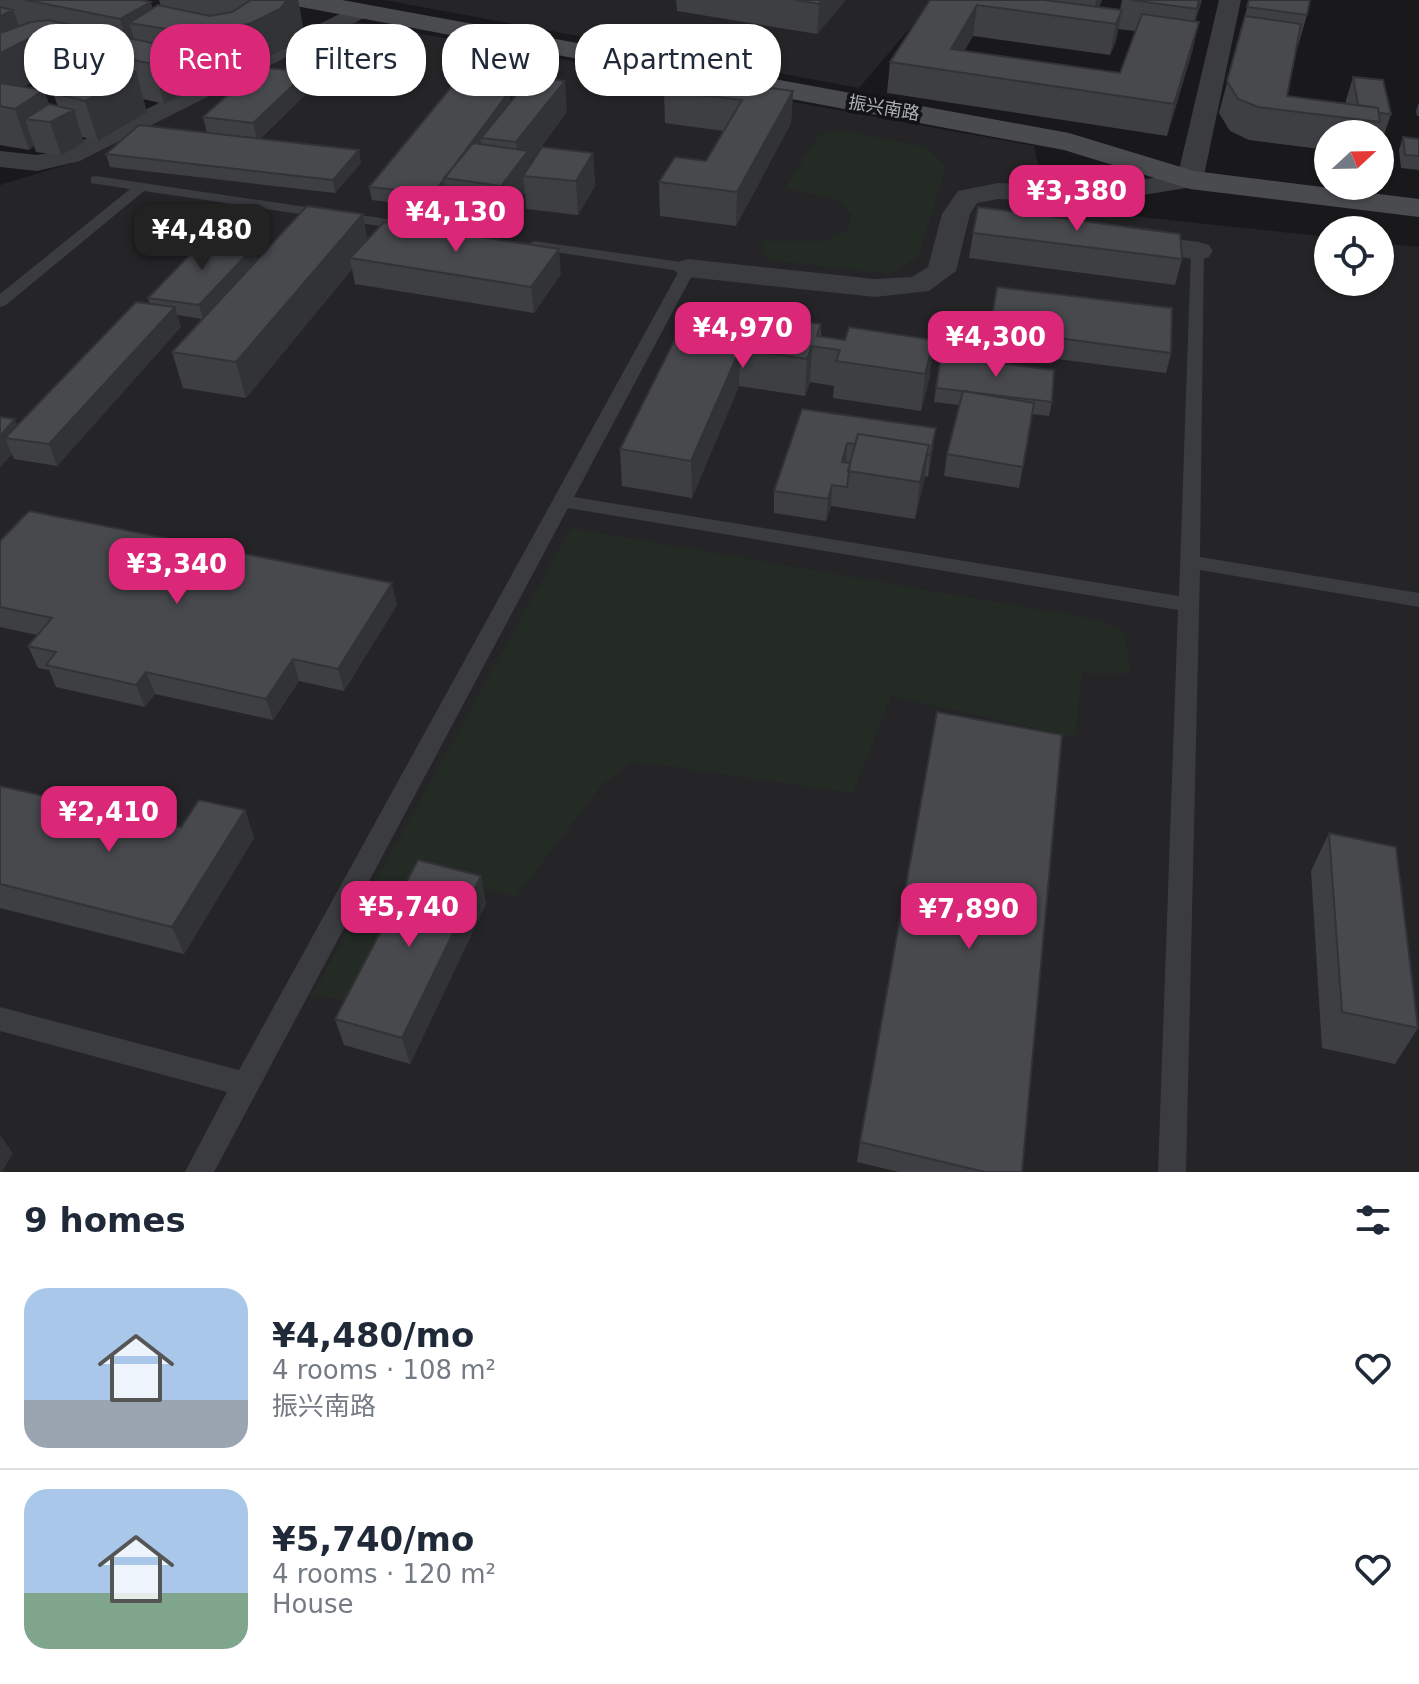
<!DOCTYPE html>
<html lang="en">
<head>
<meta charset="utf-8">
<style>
  :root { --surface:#fff; --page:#f2f2f3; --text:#1f2937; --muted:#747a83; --line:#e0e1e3; --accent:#db2777 }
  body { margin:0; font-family:"DejaVu Sans","Noto Sans SC",sans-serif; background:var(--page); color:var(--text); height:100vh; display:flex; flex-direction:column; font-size:30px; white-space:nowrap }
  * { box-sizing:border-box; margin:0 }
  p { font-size:26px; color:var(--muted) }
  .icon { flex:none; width:44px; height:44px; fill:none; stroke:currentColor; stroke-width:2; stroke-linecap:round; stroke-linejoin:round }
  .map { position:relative; height:1172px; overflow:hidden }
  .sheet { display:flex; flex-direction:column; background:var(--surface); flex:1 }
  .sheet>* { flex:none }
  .top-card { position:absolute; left:24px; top:24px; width:800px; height:72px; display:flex; gap:16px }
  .needle { width:52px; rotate:68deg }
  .controls { position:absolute; left:1314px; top:120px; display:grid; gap:16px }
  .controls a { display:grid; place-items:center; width:80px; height:80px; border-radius:50%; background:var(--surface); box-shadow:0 2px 6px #0004; font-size:40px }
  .price { position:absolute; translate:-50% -68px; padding:0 18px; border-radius:16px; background:var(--accent); color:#fff; font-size:26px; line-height:52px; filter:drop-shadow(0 2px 4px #0008) }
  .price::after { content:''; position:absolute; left:50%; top:48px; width:24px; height:18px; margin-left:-12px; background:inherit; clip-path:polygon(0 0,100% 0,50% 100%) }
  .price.selected { background:#222; color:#fff }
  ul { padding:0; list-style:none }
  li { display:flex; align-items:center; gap:24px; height:200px; padding:0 24px }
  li+li { border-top:2px solid var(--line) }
  li span { display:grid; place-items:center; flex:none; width:224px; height:160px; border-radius:24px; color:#555 }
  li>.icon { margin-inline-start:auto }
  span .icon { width:96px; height:96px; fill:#fffc; stroke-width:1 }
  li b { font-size:34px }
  h2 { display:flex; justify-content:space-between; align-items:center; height:96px; padding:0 24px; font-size:34px }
  .pill { padding:0 28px; border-radius:32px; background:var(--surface); box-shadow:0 2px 6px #0004; font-size:28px; line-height:72px }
  .pill.selected { background:var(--accent); color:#fff }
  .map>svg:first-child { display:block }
</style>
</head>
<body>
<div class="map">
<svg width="1419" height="1172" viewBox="0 0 1419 1172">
  <rect width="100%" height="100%" fill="#19191b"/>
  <!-- built -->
  <path fill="#252528" d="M 384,0 L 1102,0 L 1092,22 L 932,2 L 859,88 Z
    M 352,21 L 1034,146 L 1048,207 L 1328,237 L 1328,282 L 1380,282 L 1380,243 L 1419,247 L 1419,1172 L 0,1172 L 0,185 L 85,159 Z"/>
  <!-- green -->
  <path fill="#232b24" d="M 831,131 L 848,131 L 927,147 L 946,167 L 918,257 L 889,274 L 769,260 L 759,241 L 823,241 L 847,231 L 852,215 L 840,201 L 785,188 L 818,136 Z
    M 571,528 L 1095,619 L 1124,631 L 1131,673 L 1082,673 L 1075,737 L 891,696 L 853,793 L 633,761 L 601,786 L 516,897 L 435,875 L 350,1001 L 312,995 Z"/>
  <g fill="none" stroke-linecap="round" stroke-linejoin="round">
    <!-- lane -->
    <path fill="#3a3c40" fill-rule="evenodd" d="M 96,176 L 407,222 L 414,226 L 407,230 L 144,191 L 6,305 L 0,307 L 0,294 L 130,189 L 91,183 L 91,177 Z
      M 534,241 L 688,263 L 696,268 L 574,497 L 1179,596 L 1191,251 L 1194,248 L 1204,248 L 1200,557 L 1419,593 L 1419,607 L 1200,570 L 1186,1172 L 1158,1172 L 1178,610 L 568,508 L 214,1172 L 185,1172 L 227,1092 L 0,1031 L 0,1007 L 239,1070 L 679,271 L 529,248 L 527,245 Z"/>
    <!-- street -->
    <path fill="#3a3c40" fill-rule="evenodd" d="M 1219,0 L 1241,0 L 1203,180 L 1199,186 L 1093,203 L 998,199 L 977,203 L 970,214 L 956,271 L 929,291 L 875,297 L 688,277 L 678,274 L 673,268 L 678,262 L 688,259 L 875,279 L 912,277 L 928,267 L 942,214 L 958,191 L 998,183 L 1093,187 L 1178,174 Z
      M 358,5 L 366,7 L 369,12 L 366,17 L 80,161 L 37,171 L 0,167 L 0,151 L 37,155 L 63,150 Z
      M 1131,233 L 1199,242 L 1209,245 L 1213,251 L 1209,257 L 1199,260 L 1121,247 L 1117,241 L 1121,235 Z"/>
    <!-- secondary -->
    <path fill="#494b4f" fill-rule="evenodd" d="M 289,0 L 342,0 L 1069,133 L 1194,171 L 1419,199 L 1419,217 L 1190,189 L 1064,150 L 301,7 L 292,5 Z"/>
  </g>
  <!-- wall -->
  <path fill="#3e3f42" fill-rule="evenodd" d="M 0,0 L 140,0 L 153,9 L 161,6 L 159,0 L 298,0 L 303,27 L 288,47 L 259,62 L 241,66 L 196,71 L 188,69 L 193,89 L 164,104 L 143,99 L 147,112 L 98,141 L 82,137 L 84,143 L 61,155 L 36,152 L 34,146 L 29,150 L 0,145 ZM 40,78 L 72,84 L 53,93 L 58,107 L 49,104 L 44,90 L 23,87 Z
    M 676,0 L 846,0 L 817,34 L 677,11 Z
    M 930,0 L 1102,0 L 1099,7 L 1120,10 L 1122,0 L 1202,0 L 1195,21 L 1199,22 L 1192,52 L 1167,136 L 887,93 L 890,62 ZM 1118,29 L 1135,31 L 1120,73 L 964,51 L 973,36 L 1110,55 L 1116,41 Z
    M 1249,0 L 1307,15 L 1298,46 L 1297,45 L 1287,96 L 1346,103 L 1346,100 L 1353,77 L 1391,114 L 1383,138 L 1380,138 L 1380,134 L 1328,134 L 1328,150 L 1249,140 L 1230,131 L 1219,113 Z
    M 310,90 L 260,139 L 361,163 L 335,193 L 110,167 L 106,154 L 207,133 L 203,117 Z
    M 664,91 L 793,91 L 791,123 L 736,226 L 660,216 L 659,182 L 706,161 L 724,131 L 665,123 Z
    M 509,92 L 510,102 L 567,112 L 530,162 L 530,165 L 593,153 L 595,186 L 578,215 L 526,209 L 525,193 L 505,220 L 449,212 L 446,192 L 434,208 L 372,200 L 369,187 Z
    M 1419,102 L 1419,116 L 1417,116 L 1416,111 Z
    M 1403,137 L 1419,139 L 1419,170 L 1401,168 L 1399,150 Z
    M 973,233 L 1182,259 L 1175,285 L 969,258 Z
    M 368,239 L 561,274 L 534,313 L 355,284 L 352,269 L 246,398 L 183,388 L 172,352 L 202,319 L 177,315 L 181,327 L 57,466 L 14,459 L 12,454 L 0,467 L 0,417 L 18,424 L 150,304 L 148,298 L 258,259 Z
    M 692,305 L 821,324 L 821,337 L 930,376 L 921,411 L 833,398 L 834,386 L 810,382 L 805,396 L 739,386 L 692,498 L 622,486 L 620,449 Z
    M 990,329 L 1171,353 L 1166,373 L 987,350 Z
    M 936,388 L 1052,402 L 1049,416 L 1032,414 L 1019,488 L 944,476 L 947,454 L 959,405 L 934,402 Z
    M 802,409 L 936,428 L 928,477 L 925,476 L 915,519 L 831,506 L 826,521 L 774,513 L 774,491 Z
    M 0,541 L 397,605 L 344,691 L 299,681 L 273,720 L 155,694 L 145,707 L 56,687 L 49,670 L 38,668 L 28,646 L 37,635 L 0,627 Z
    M 0,786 L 181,827 L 245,810 L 254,838 L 184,954 L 0,908 Z
    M 1329,833 L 1418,1028 L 1395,1064 L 1322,1048 L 1311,871 Z
    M 486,904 L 410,1064 L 344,1045 L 335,1019 Z
    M 860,1142 L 1022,1172 L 899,1172 L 857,1162 Z"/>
  <!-- shaded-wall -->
  <path fill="#323336" d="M 287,0 L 298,0 L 303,27 L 288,47 L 259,62 L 241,66 L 196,71 L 186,32 Z
    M 822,0 L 846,0 L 817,34 L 819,4 Z
    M 1096,0 L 1102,0 L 1092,22 Z
    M 1199,0 L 1202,0 L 1190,39 L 1197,9 Z
    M 151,2 L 157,27 L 129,23 L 138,53 L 130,57 L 120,19 Z
    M 977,5 L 973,36 L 953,71 L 951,49 Z
    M 13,10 L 24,41 L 28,39 L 40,78 L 0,100 L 0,16 Z
    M 1122,10 L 1116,41 L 1110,55 L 1116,24 Z
    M 1199,22 L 1192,52 L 1167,136 L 1174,104 Z
    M 183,50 L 193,89 L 164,104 L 153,64 Z
    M 136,72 L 147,112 L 98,141 L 85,101 Z
    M 307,72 L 310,90 L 257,141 L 253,123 Z
    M 565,81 L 567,112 L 530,162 L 531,176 L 523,176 L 525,193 L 505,220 L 501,186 L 518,163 L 516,142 Z
    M 44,90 L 54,121 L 74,110 L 84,143 L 61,155 L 50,122 L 25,119 L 34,146 L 29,150 L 15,109 Z
    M 793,91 L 791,123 L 736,226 L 737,192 Z
    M 509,92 L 511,105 L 481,138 L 481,144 L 445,178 Z
    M 359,150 L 361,163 L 335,193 L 333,180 Z
    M 593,153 L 595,186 L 578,215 L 576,181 Z
    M 444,179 L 446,192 L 434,208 L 433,194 Z
    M 363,214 L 369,248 L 350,258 L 352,269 L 246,398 L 236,362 Z
    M 255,246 L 258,259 L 203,319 L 199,305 Z
    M 559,249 L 561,274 L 534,313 L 531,287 Z
    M 175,307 L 181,327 L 57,466 L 49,444 Z
    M 934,340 L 930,376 L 921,411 L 925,374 Z
    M 812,346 L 810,382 L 805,396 L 807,359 Z
    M 740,349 L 739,386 L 692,498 L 691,461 Z
    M 15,419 L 24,441 L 5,438 L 12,454 L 0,467 L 0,436 Z
    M 936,428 L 933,449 L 928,477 L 930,455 Z
    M 847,443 L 846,464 L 842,462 Z
    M 929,445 L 924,482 L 915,519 L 920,482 Z
    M 832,485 L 831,506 L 826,521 L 828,499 Z
    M 392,583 L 397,605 L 344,691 L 338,669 Z
    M 293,659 L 299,681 L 273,720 L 266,699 Z
    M 146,672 L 155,694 L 145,707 L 136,685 Z
    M 245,810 L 254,838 L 184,954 L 172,927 Z
    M 481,876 L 486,904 L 410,1064 L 402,1038 Z
    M 0,1135 L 13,1153 L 2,1172 L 0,1172 Z"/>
  <!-- building -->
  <path fill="#48494d" stroke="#323336" stroke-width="2" d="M 26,0 L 140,0 L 151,2 L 120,19 Z
    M 251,0 L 287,0 L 280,9 L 251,23 L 232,28 L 186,32 L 129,23 L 158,5 L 210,16 L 232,12 Z
    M 796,0 L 822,0 L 819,4 Z
    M 930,0 L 1044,0 L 1122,10 L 1116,24 L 977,5 L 951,49 L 1120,73 L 1142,14 L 1199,22 L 1174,104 L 890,62 Z
    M 1131,0 L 1199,0 L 1197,9 Z
    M 1249,0 L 1310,0 L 1307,15 L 1247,7 Z
    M 0,7 L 13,10 L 0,16 Z
    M 1245,16 L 1301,24 L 1287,96 L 1378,108 L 1380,122 L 1258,107 L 1238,99 L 1227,81 Z
    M 48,20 L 183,50 L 153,64 L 28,39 L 0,53 L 0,33 L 31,22 Z
    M 115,66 L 136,72 L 85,101 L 53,93 Z
    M 259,67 L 307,72 L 253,123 L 203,117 Z
    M 674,76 L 793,91 L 737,192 L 659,182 L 675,157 L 706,161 L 742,100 L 664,91 Z
    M 531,77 L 565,81 L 516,142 L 481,138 Z
    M 1353,77 L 1383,80 L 1391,114 L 1379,113 L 1378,108 L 1358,105 Z
    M 0,83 L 44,90 L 15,109 L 0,106 Z
    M 452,86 L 509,92 L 433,194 L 369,187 Z
    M 49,104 L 74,110 L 50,122 L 25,119 Z
    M 139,125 L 359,150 L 333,180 L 106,154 Z
    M 1403,137 L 1419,139 L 1419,156 L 1405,155 Z
    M 473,143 L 528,151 L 501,186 L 444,178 Z
    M 542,147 L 593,153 L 576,181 L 523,176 Z
    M 307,206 L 363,214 L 236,362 L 172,352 Z
    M 978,207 L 1180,234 L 1182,259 L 973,233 Z
    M 384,222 L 559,249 L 531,287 L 350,258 Z
    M 205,239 L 255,246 L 199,305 L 148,298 Z
    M 997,287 L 1172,308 L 1171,353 L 990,329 Z
    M 136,302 L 175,307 L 49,444 L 5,438 Z
    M 692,305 L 821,324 L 817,336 L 845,340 L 849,327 L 934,340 L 925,374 L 836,361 L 840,350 L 812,346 L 807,359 L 740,349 L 691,461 L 620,449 Z
    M 941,356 L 1054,370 L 1052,402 L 936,388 Z
    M 963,391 L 1034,403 L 1023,467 L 947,454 Z
    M 802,409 L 936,428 L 930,455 L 927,455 L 929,445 L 858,434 L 855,444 L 847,443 L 842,462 L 850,463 L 847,487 L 832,485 L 828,499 L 774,491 Z
    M 0,417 L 15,419 L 0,436 Z
    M 858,434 L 929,445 L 920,482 L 848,471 Z
    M 29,511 L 392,583 L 338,669 L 293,659 L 266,699 L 146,672 L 136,685 L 46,665 L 56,652 L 28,646 L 52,618 L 0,607 L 0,541 Z
    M 937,712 L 1062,735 L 1022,1172 L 985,1172 L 860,1142 Z
    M 0,786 L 181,827 L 199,800 L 245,810 L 172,927 L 0,884 Z
    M 1329,833 L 1396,847 L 1418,1028 L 1342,1012 Z
    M 418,860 L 481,876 L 402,1038 L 335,1019 Z"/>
  <g text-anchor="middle" stroke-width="7" stroke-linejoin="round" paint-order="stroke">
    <!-- far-street labels -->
    <g font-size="18" fill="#adb2b9" stroke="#141416">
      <text transform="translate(884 108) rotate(10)" y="6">振兴南路</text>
    </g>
  </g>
</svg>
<div class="controls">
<a><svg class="needle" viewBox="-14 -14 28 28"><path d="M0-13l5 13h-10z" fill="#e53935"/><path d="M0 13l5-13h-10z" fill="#747a83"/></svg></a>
<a><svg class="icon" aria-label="locate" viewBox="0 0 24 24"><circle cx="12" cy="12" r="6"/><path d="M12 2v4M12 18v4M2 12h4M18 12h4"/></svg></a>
</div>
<b class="price" style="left:1077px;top:233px">¥3,380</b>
<b class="price" style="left:456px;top:254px">¥4,130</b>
<b class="price selected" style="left:202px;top:272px">¥4,480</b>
<b class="price" style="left:743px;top:370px">¥4,970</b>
<b class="price" style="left:996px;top:379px">¥4,300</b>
<b class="price" style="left:177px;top:606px">¥3,340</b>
<b class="price" style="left:109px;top:854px">¥2,410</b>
<b class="price" style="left:409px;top:949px">¥5,740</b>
<b class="price" style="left:969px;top:951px">¥7,890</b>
<div class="top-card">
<a class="pill">Buy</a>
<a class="pill selected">Rent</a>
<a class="pill">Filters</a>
<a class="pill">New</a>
<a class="pill">Apartment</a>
</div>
</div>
<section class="sheet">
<h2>9 homes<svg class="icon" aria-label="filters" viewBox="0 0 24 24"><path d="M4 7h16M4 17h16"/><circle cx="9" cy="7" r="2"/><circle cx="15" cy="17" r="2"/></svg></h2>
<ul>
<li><span style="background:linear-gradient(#a9c7e8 70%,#9aa5b1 0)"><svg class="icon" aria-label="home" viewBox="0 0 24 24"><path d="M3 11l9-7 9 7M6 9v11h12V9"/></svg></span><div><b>¥4,480/mo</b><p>4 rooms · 108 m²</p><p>振兴南路</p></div><svg class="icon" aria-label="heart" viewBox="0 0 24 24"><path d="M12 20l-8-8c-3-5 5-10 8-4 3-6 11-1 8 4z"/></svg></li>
<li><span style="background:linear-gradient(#a9c7e8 65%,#7fa58c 0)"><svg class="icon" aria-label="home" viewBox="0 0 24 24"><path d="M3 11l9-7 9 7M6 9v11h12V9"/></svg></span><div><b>¥5,740/mo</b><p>4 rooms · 120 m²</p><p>House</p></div><svg class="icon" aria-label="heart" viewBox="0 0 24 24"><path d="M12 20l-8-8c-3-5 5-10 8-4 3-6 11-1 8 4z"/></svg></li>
</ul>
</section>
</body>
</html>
